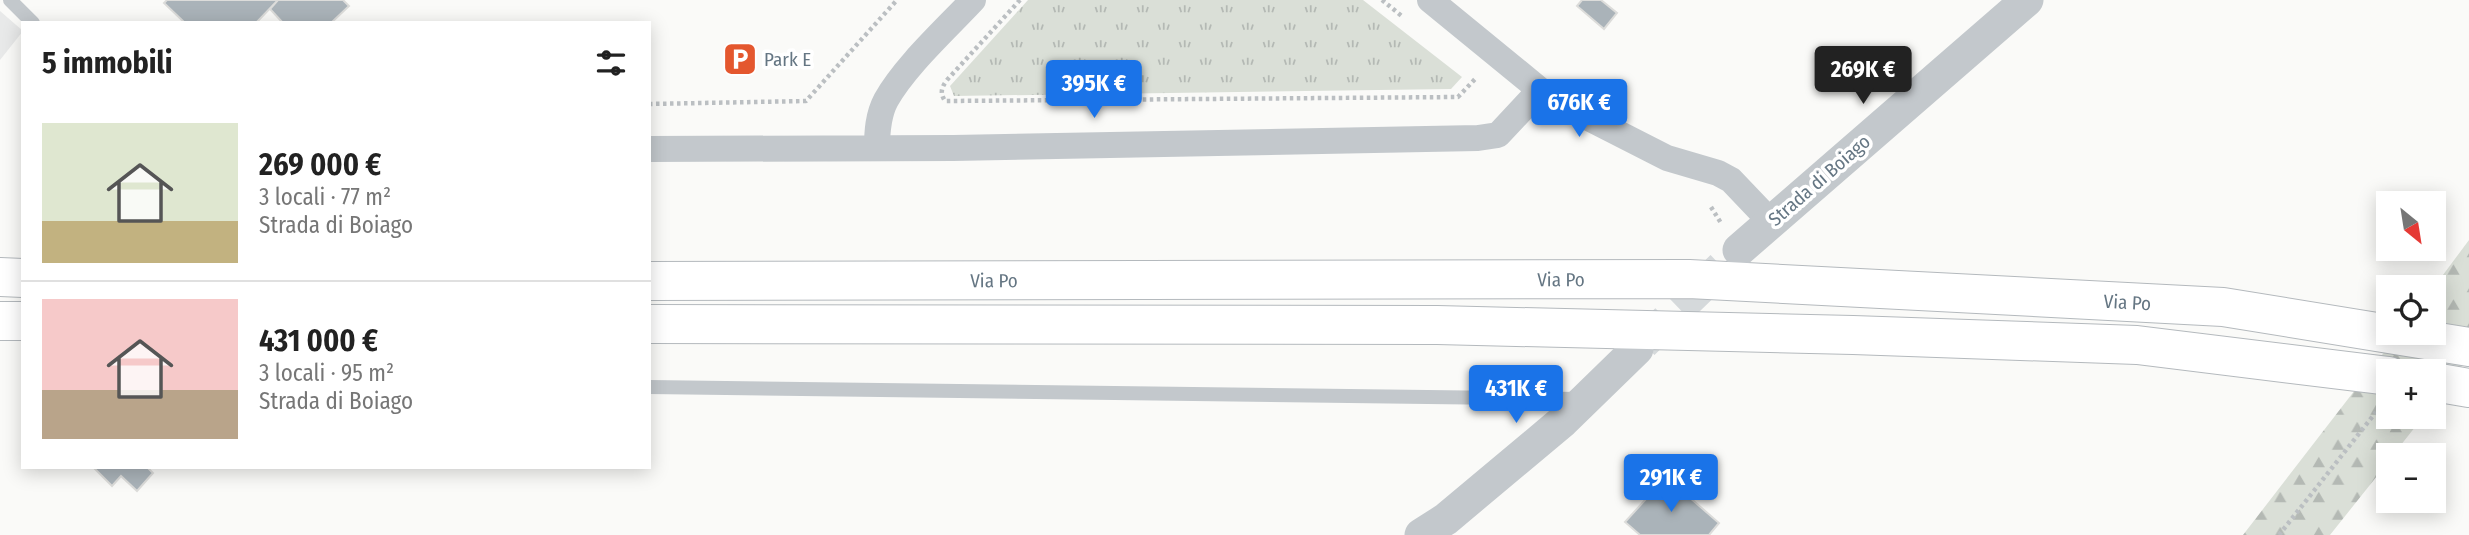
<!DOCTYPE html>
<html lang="it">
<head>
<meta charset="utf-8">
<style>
  :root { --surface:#fff; --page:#f2f2f2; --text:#222; --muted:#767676; --line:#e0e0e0; --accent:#1a73e8 }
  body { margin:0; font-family:"Fira Sans Condensed",sans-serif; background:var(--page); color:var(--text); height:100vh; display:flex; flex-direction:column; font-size:26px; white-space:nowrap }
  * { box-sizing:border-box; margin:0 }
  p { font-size:23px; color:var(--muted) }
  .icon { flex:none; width:38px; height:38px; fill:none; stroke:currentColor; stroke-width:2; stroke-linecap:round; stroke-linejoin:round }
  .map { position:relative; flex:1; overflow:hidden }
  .side { position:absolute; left:21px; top:21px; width:630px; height:448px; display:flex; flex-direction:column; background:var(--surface); border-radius:0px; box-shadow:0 4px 18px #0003 }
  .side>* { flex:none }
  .needle { width:46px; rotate:150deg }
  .controls { position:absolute; left:2376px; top:191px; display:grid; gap:14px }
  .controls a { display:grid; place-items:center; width:70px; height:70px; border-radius:0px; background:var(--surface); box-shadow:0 4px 18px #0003; font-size:35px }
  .price { position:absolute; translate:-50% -60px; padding:0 16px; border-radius:7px; background:var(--accent); color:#fff; font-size:23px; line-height:46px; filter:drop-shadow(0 2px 4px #0008) }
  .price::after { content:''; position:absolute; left:50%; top:42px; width:21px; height:16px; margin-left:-10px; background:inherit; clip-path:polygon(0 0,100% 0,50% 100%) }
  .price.selected { background:#222; color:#fff }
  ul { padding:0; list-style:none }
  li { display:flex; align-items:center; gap:21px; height:175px; padding:0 21px }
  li+li { border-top:2px solid var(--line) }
  li span { display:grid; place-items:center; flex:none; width:196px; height:140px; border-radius:0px; color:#555 }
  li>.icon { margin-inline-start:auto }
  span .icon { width:84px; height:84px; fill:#fffc; stroke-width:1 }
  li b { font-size:30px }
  h2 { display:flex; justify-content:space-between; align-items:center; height:84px; padding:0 21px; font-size:30px }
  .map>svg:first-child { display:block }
</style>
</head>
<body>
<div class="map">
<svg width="2469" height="535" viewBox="0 0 2469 535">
  <defs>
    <pattern id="grass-tufts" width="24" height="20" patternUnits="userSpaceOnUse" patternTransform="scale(1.75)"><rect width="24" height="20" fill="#dadfd7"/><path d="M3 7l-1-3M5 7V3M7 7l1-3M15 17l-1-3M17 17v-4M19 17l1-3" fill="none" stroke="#b4b9b4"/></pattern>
    <pattern id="forest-firs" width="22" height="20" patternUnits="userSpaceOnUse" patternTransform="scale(1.75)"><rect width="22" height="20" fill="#dadfd7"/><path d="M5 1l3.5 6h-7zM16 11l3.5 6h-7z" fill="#b4b9b4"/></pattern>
  </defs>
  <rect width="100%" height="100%" fill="#fafaf8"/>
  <!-- built -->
  <path fill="#e8e9e9" d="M 0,11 L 23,31 L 0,60 Z"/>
  <!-- grass -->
  <path fill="url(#grass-tufts)" d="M 1028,0 L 1363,0 L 1462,77 L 1451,89 L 954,96 L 950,86 Z"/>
  <!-- forest -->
  <path fill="url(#forest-firs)" d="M 2469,240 L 2469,357 L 2434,402 L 2434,371 L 2389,371 L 2389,416 L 2423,417 L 2393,455 L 2389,455 L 2389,461 L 2330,535 L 2243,535 L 2399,333 L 2434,332 L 2434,287 Z"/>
  <!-- building -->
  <path fill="#aab3b9" stroke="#dcdcda" stroke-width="2" d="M 167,0 L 278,0 L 256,23 L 185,23 L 164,3 Z
    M 278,0 L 343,0 L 349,6 L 331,23 L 283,23 L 270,9 Z
    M 1582,0 L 1601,0 L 1617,13 L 1604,29 L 1577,6 Z
    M 93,467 L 147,467 L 153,473 L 137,491 L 121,476 L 112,486 Z
    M 1666,477 L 1719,523 L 1709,535 L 1640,535 L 1625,522 Z"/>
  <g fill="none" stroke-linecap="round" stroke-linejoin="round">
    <!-- tertiary-tunnel -->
    <path stroke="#d5d9db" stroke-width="33" stroke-dasharray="33 17" stroke-linecap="butt" d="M 1643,343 L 1722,267"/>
    <!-- trunk casing -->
    <g stroke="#b4b9bd" stroke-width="40">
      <g id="trunk">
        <path d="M 0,277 L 23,278"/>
        <path id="s1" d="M 649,281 L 1689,279 L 2223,307 L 2469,347"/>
        <path d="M 0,321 L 23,321"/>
        <path d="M 649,324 L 1437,325 L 1853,335 L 2137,345 L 2389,376"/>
        <path d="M 2434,382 L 2469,388"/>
      </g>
    </g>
    <!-- path -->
    <path stroke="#bbbfc2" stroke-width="4.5" stroke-dasharray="3.5 3.5" stroke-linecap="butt" d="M 1020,0 L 947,80 C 941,88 940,93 945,101 L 1458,97 L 1477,77
      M 1382,0 L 1403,17
      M 649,104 L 806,101 L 897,0
      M 1711,207 L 1721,223
      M 2279,535 L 2376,412"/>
    <!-- service -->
    <path stroke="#c3c8cc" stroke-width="14" d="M 10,0 L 33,23
      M 649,387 L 1580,399"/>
    <!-- minor -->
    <path stroke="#c3c8cc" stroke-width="26" d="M 1430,0 L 1540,90 L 1561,104 L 1667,158 L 1718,173 L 1731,180 L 1771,222
      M 877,148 C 877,132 878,115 886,100 C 905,66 946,29 973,0
      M 649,149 L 953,148 L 1478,138 L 1498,135 L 1540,90"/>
    <!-- tertiary -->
    <path stroke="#c3c8cc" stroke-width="33" d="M 1739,250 L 2027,0
      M 1421,535 L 1446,519 L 1563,421 L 1637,349"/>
    <!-- trunk -->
    <use href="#trunk" stroke="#fff" stroke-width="38"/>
  </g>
  <!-- icons -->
  <defs>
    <g id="parking-square" transform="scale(1.75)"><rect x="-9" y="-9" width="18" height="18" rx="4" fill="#e4572e" stroke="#fff"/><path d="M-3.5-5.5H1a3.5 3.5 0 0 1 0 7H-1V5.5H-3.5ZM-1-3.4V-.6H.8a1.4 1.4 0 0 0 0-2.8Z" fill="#fff"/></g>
  </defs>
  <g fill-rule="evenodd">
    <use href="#parking-square" x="740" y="59"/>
  </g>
  <g text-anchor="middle" stroke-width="7" stroke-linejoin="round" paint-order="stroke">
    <!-- poi labels -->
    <g font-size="19" fill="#657683" stroke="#fff" text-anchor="start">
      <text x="764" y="66">Park E</text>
    </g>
    <!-- street labels -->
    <g font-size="19" fill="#657683" stroke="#fff">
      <text transform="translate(1819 180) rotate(-41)" y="7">Strada di Boiago</text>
      <text dy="7" stroke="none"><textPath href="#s1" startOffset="912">Via Po</textPath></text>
      <text dy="7" stroke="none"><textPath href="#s1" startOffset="345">Via Po</textPath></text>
      <text dy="7" stroke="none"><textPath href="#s1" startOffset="1479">Via Po</textPath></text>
    </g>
  </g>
</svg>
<div class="controls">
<a><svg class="needle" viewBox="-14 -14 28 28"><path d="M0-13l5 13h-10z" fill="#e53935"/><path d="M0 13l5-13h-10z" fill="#767676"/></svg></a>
<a><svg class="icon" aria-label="locate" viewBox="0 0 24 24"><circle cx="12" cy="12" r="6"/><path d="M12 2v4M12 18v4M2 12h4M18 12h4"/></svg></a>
<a>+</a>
<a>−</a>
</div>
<b class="price selected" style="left:1863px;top:106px">269K €</b>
<b class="price" style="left:1094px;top:120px">395K €</b>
<b class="price" style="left:1579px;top:139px">676K €</b>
<b class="price" style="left:1516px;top:425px">431K €</b>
<b class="price" style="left:1671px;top:514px">291K €</b>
<section class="side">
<h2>5 immobili<svg class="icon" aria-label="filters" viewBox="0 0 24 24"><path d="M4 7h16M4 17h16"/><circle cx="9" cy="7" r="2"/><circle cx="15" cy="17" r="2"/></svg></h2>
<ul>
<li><span style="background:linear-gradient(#dfe7d0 70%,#c2b280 0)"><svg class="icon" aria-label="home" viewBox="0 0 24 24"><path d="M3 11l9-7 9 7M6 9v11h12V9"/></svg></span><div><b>269 000 €</b><p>3 locali · 77 m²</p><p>Strada di Boiago</p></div></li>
<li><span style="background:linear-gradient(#f6c9c9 65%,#b9a48a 0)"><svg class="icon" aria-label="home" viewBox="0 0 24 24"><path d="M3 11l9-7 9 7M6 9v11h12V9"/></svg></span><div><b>431 000 €</b><p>3 locali · 95 m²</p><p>Strada di Boiago</p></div></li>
</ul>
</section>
</div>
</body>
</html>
